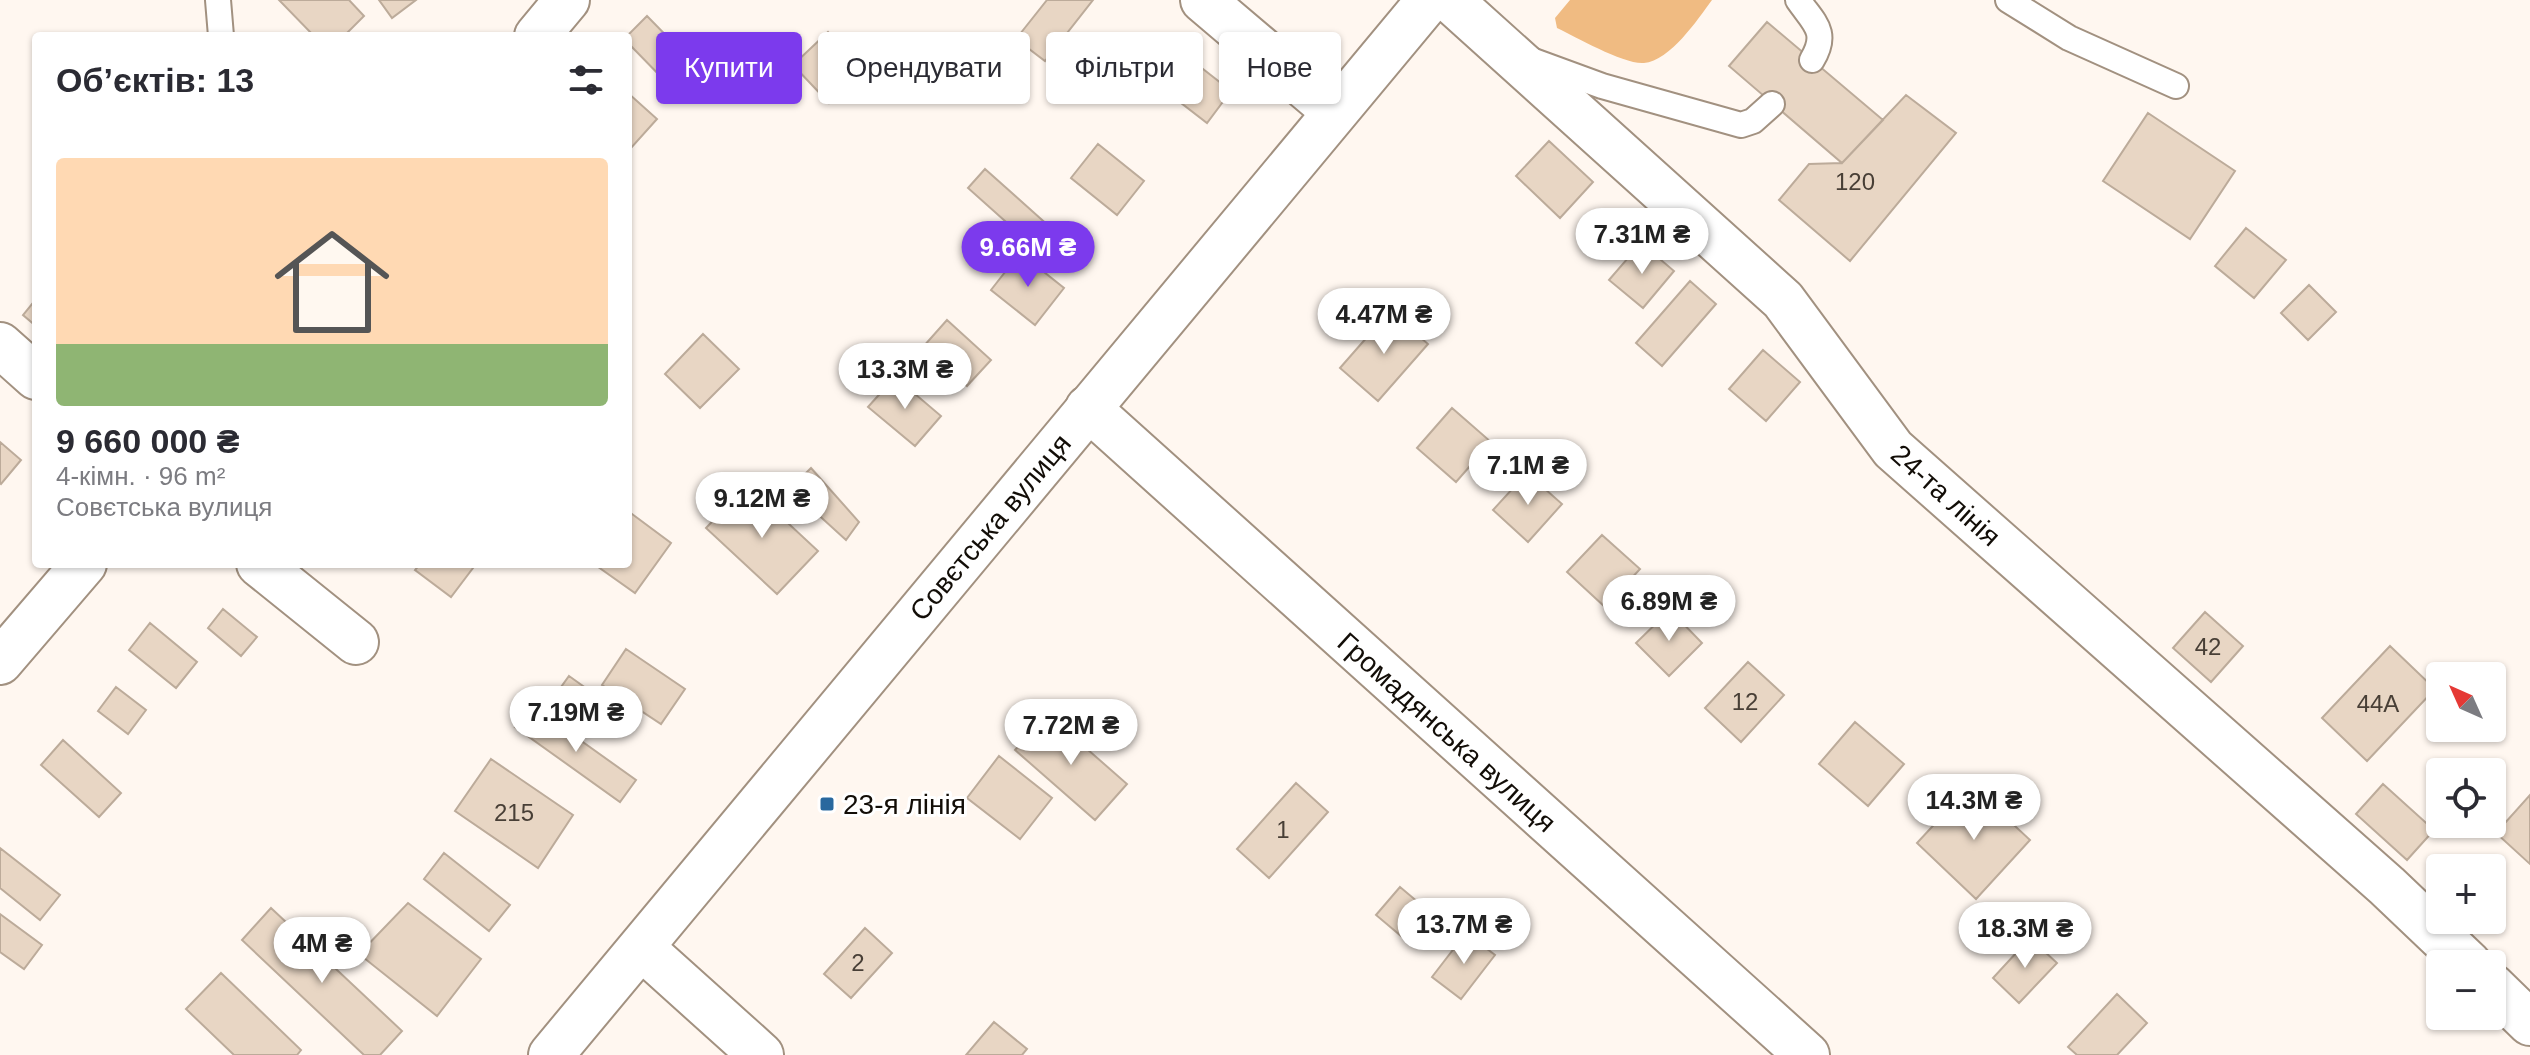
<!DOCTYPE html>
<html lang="uk">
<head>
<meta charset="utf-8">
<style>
  :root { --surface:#fff; --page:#f2f2f3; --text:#2b2b33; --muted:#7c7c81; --line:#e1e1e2; --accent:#7c3aed }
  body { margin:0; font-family:Arial,sans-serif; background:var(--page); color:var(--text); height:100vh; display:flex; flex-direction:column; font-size:30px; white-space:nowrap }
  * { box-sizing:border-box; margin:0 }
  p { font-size:26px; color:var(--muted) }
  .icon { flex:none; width:44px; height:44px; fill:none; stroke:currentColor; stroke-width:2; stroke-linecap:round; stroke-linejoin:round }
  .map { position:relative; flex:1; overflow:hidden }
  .drawer { position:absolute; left:32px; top:32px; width:600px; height:536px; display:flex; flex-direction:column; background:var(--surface); border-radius:8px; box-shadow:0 2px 6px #0004 }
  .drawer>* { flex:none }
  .top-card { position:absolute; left:656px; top:32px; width:760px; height:72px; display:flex; gap:16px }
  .needle { width:52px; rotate:315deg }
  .fabs { position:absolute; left:2426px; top:662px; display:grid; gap:16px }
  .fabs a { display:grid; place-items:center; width:80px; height:80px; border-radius:8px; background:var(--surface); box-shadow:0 2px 6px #0004; font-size:40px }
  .price { position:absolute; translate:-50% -68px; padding:0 18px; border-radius:28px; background:#fff; color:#222; font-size:26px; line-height:52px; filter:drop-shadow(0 2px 4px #0008) }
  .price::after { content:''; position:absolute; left:50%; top:48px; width:24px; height:18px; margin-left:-12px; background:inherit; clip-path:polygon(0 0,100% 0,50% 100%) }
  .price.current { background:var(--accent); color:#fff }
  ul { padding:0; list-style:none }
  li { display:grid; align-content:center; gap:16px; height:424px; padding:0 24px }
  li+li { border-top:2px solid var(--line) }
  li span { display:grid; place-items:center; height:248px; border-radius:8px; color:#555 }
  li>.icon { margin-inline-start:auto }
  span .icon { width:144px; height:144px; fill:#fffc; stroke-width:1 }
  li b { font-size:34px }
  h2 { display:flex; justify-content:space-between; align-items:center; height:96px; padding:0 24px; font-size:34px }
  .tag { padding:0 28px; border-radius:8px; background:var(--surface); box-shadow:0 2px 6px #0004; font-size:28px; line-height:72px }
  .tag.current { background:var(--accent); color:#fff }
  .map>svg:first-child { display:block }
</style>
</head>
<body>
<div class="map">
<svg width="2530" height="1055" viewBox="0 0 2530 1055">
  <rect width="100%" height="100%" fill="#fff7f0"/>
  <!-- green -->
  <path fill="#f0bb82" d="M 1570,0 L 1712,0 C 1698,19 1670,61 1644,63 C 1625,65 1576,37 1557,28 L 1555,18 Z"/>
  <!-- building -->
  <path fill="#e8d6c4" stroke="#bcab9a" stroke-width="2" d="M 279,0 L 349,0 L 364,16 L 344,36 L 314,36 Z
    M 379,0 L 416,0 L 392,18 Z
    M 1047,0 L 1093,0 L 1045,61 L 1016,39 Z
    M 647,16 L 693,63 L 670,86 L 628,43 L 627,36 Z
    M 1767,22 L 1883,120 L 1842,163 L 1729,66 Z
    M 828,32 L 864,70 L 829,103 L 793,65 Z
    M 1189,58 L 1231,91 L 1207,123 L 1163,89 Z
    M 628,93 L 657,119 L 631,148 L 628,146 Z
    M 1906,95 L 1956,133 L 1850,261 L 1779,200 L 1809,164 L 1842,163 Z
    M 2148,113 L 2235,171 L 2190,239 L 2103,181 Z
    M 1549,141 L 1593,182 L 1560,218 L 1516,176 Z
    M 1098,144 L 1144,181 L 1117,215 L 1071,178 Z
    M 985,169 L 1069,244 L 1052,263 L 968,188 Z
    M 2246,228 L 2286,260 L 2254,298 L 2215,266 Z
    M 1641,243 L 1674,271 L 1643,308 L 1609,280 Z
    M 1020,253 L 1064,288 L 1035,325 L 991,290 Z
    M 1690,281 L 1716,304 L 1662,366 L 1636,343 Z
    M 2309,285 L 2336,312 L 2308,340 L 2281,313 Z
    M 36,299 L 36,326 L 23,315 Z
    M 1390,311 L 1428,344 L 1378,401 L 1340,368 Z
    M 947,320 L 991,360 L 967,386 L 923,347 Z
    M 703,334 L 739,369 L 700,408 L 665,374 Z
    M 1763,350 L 1800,382 L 1766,421 L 1729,389 Z
    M 895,377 L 941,416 L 915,446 L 868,407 Z
    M 1452,408 L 1491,442 L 1456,482 L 1417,448 Z
    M 0,442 L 21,460 L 1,484 L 0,483 Z
    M 811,468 L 859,522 L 846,540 L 790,489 Z
    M 1527,473 L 1562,504 L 1528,542 L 1493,510 Z
    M 747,485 L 818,551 L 777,594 L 706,528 Z
    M 628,511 L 671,543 L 635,593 L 594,564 L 628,564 Z
    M 1602,535 L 1640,569 L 1605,607 L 1567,572 Z
    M 420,564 L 476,564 L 451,597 L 415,570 Z
    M 223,609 L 257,637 L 241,656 L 208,628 Z
    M 1670,610 L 1702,643 L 1669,676 L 1636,643 Z
    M 2205,612 L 2243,646 L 2211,682 L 2173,648 Z
    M 150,623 L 197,662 L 176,688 L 129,650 Z
    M 2390,646 L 2435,689 L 2367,761 L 2322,718 Z
    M 626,649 L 685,689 L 661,724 L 602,685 Z
    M 1748,662 L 1784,695 L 1741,742 L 1705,708 Z
    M 569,676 L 611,706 L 593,731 L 551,701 Z
    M 116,687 L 146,710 L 128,734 L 98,711 Z
    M 531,705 L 636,780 L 620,802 L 515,727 Z
    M 1047,714 L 1127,784 L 1095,820 L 1015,750 Z
    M 1855,722 L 1904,764 L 1868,806 L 1819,764 Z
    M 63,740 L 121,793 L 99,817 L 41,765 Z
    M 999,756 L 1052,798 L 1020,839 L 967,798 Z
    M 491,759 L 573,815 L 538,868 L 455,811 Z
    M 1296,783 L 1328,812 L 1269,878 L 1237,849 Z
    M 2383,784 L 2434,830 L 2407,860 L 2356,814 Z
    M 1971,785 L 2030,840 L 1976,899 L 1917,843 Z
    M 2530,795 L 2530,864 L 2496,833 Z
    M 0,848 L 60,895 L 40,920 L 0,888 Z
    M 444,853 L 510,905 L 489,931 L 424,879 Z
    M 1400,887 L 1431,913 L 1407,941 L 1376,915 Z
    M 408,903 L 481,959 L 437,1016 L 359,954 Z
    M 271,908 L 402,1031 L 380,1055 L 364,1055 L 242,940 Z
    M 0,914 L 42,945 L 24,969 L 0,952 Z
    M 865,928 L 892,953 L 851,998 L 824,974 Z
    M 1466,933 L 1495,955 L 1461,999 L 1432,977 Z
    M 2030,938 L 2057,963 L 2019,1003 L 1993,978 Z
    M 221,973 L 301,1050 L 297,1055 L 234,1055 L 186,1009 Z
    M 2117,994 L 2147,1023 L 2117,1055 L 2077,1055 L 2068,1047 Z
    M 994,1022 L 1027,1049 L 1022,1055 L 966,1055 Z"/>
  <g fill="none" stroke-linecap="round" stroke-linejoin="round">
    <!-- service casing -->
    <g stroke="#a29180" stroke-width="28">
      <path id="service" d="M 218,0 L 221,36
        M 1798,0 C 1814,23 1829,32 1812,60
        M 2008,0 L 2069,38 L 2176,86
        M 1531,60 L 1602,86 L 1741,125 L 1753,121 L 1772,104"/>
    </g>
    <!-- minor casing -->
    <g stroke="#a29180" stroke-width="48">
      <path id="minor" d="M 1203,0 L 1335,112
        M 1450,0 L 1783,300 L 1893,449 L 2387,886 L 2469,964
        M 537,36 L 567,0
        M 0,345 L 36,377
        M 1088,408 L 1807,1055
        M 259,564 L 356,642
        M 0,662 L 84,564
        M 642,948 L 761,1055
        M 2492,986 L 2530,1023"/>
    </g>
    <!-- primary casing -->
    <g stroke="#a29180" stroke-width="48">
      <path id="primary" d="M 551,1055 L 1429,0"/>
    </g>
    <!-- service -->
    <use href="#service" stroke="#fff" stroke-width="24"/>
    <!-- minor -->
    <use href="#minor" stroke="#fff" stroke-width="44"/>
    <!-- primary -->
    <use href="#primary" stroke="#fff" stroke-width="44"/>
  </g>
  <!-- markers -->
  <rect fill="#29689e" stroke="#fff" stroke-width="3" x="819" y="796" width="16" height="16" rx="4"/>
  <g text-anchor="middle" stroke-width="6" stroke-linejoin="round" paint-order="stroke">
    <!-- number labels -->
    <g font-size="24" fill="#483f36">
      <text x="1855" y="190">120</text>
      <text x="2208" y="655">42</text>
      <text x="1745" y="710">12</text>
      <text x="2378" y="712">44А</text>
      <text x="514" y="821">215</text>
      <text x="1283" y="838">1</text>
      <text x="858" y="971">2</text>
    </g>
    <!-- street labels -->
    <g font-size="28" fill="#120d07" stroke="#fff">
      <text transform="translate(1946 495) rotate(42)" y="10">24-та лінія</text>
      <text transform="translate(990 527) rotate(-50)" y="10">Совєтська вулиця</text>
      <text transform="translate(1447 732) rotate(42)" y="10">Громадянська вулиця</text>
    </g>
    <!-- poi labels -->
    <g font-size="28" fill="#120d07" stroke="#fff" text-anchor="start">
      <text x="843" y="814">23-я лінія</text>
    </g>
  </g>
</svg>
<div class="fabs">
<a><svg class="needle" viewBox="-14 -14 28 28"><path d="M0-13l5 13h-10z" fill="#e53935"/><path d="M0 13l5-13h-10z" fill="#7c7c81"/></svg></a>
<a><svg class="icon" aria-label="locate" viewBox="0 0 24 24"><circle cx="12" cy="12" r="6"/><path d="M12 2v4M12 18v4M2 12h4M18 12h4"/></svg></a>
<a>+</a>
<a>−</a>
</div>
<b class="price" style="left:1642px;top:276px">7.31M ₴</b>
<b class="price current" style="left:1028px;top:289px">9.66M ₴</b>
<b class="price" style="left:1384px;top:356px">4.47M ₴</b>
<b class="price" style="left:905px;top:411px">13.3M ₴</b>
<b class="price" style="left:1528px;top:507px">7.1M ₴</b>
<b class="price" style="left:762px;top:540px">9.12M ₴</b>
<b class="price" style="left:1669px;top:643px">6.89M ₴</b>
<b class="price" style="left:576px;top:754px">7.19M ₴</b>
<b class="price" style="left:1071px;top:767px">7.72M ₴</b>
<b class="price" style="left:1974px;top:842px">14.3M ₴</b>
<b class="price" style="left:1464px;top:966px">13.7M ₴</b>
<b class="price" style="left:2025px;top:970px">18.3M ₴</b>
<b class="price" style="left:322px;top:985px">4M ₴</b>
<div class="top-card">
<a class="tag current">Купити</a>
<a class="tag">Орендувати</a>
<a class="tag">Фільтри</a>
<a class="tag">Нове</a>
</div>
<section class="drawer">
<h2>Об’єктів: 13<svg class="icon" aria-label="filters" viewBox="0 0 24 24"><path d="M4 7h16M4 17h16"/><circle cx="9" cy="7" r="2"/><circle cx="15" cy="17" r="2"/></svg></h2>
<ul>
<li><span style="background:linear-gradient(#ffd9b3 75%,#8fb573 0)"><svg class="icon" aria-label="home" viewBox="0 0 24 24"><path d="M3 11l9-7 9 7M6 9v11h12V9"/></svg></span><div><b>9 660 000 ₴</b><p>4-кімн. · 96 m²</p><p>Совєтська вулиця</p></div></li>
</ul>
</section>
</div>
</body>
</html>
